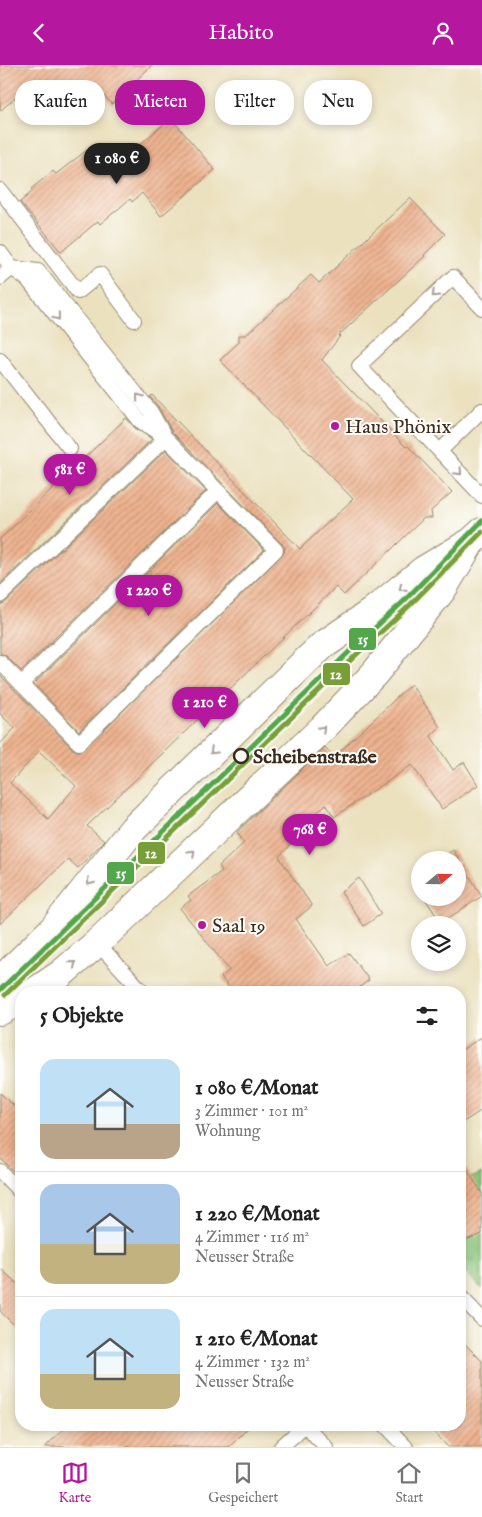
<!DOCTYPE html>
<html lang="de">
<head>
<meta charset="utf-8">
<style>
  :root { --surface:#fff; --page:#f6f6f6; --text:#222; --muted:#767676; --line:#e0e0e0; --accent:#b5179e }
  body { margin:0; font-family:"IM FELL English",serif; background:var(--page); color:var(--text); height:100vh; display:flex; flex-direction:column; font-size:19px; white-space:nowrap }
  * { box-sizing:border-box; margin:0 }
  p { font-size:16px; color:var(--muted) }
  .icon { flex:none; width:28px; height:28px; fill:none; stroke:currentColor; stroke-width:2; stroke-linecap:round; stroke-linejoin:round }
  .map { position:relative; flex:1; overflow:hidden }
  .sheet { position:absolute; left:15px; top:921px; width:451px; height:445px; display:flex; flex-direction:column; background:var(--surface); border-radius:20px; box-shadow:0 2px 8px #0003 }
  .sheet>* { flex:none }
  .hud { position:absolute; left:15px; top:15px; width:452px; height:45px; display:flex; gap:10px }
  .needle { width:32px; rotate:70deg }
  .tools { position:absolute; left:411px; top:786px; display:grid; gap:10px }
  .tools a { display:grid; place-items:center; width:55px; height:55px; border-radius:50%; background:var(--surface); box-shadow:0 2px 8px #0003; font-size:25px }
  .price { position:absolute; translate:-50% -42px; padding:0 11px; border-radius:18px; background:var(--accent); color:#fff; font-size:16px; line-height:32px; filter:drop-shadow(0 1px 2px #0008) }
  .price::after { content:''; position:absolute; left:50%; top:30px; width:15px; height:11px; margin-left:-8px; background:inherit; clip-path:polygon(0 0,100% 0,50% 100%) }
  .price.selected { background:#222; color:#fff }
  ul { padding:0; list-style:none }
  li { display:flex; align-items:center; gap:15px; height:125px; padding:0 25px }
  li+li { border-top:1px solid var(--line) }
  li span { display:grid; place-items:center; flex:none; width:140px; height:100px; border-radius:15px; color:#555 }
  li>.icon { margin-inline-start:auto }
  span .icon { width:60px; height:60px; fill:#fffc; stroke-width:1 }
  li b { font-size:21px }
  h2 { display:flex; justify-content:space-between; align-items:center; height:60px; padding:0 25px; font-size:21px }
  .chip { padding:0 18px; border-radius:20px; background:var(--surface); box-shadow:0 2px 8px #0003; font-size:18px; line-height:45px }
  .chip.selected { background:var(--accent); color:#fff }
  header { display:flex; justify-content:space-between; align-items:center; height:65px; padding:0 25px; background:var(--accent); color:#fff; font-size:22px; font-weight:600 }
  .menu { display:flex; justify-content:space-around; align-items:center; height:70px; border-top:1px solid var(--line); background:var(--surface); font-size:14px; color:var(--muted) }
  .menu a { display:grid; justify-items:center; gap:2px }
  .menu .selected { color:var(--accent) }
  .map>svg:first-child { display:block }
</style>
</head>
<body>
<header><svg class="icon" aria-label="back" viewBox="0 0 24 24"><path d="M15 5l-7 7 7 7"/></svg>Habito<svg class="icon" aria-label="person" viewBox="0 0 24 24"><circle cx="12" cy="8" r="4"/><path d="M4 21q1-7 8-7t8 7"/></svg></header>
<div class="map">
<svg width="482" height="1382" viewBox="0 0 482 1382">
  <defs>
    <pattern id="grass-tufts" width="24" height="20" patternUnits="userSpaceOnUse" patternTransform="scale(1.25)"><rect width="24" height="20" fill="#8ac479"/><path d="M3 7l-1-3M5 7V3M7 7l1-3M15 17l-1-3M17 17v-4M19 17l1-3" fill="none" stroke="#729f63"/></pattern>
    <pattern id="building-hatch" width="6" height="6" patternUnits="userSpaceOnUse" patternTransform="scale(1.25)"><rect width="6" height="6" fill="#efb491"/><path d="M-1 1l2-2M0 6l6-6M5 7l2-2" fill="none" stroke="#c39376"/></pattern>
  </defs>
  <rect width="100%" height="100%" fill="#fdfcf7"/>
  <filter id="ink" filterUnits="userSpaceOnUse"><feTurbulence type="fractalNoise" baseFrequency=".02" numOctaves="2"/><feDisplacementMap in="SourceGraphic" scale="10" xChannelSelector="R" yChannelSelector="G"/><feConvolveMatrix kernelMatrix="1 2 1 2 8 2 1 2 1" color-interpolation-filters="sRGB"/></filter>
  <filter id="wash" filterUnits="userSpaceOnUse"><feTurbulence type="fractalNoise" baseFrequency=".0096" numOctaves="4" result="noise"/><feDisplacementMap in="SourceGraphic" scale="20" xChannelSelector="R" yChannelSelector="G"/><feGaussianBlur stdDeviation="1.12" result="paint"/><feColorMatrix in="noise" values="0 0 0 0 0 0 0 0 0 0 0 0 0 0 0 0 0 1.4 0 .05"/><feComposite in="paint" operator="in"/></filter>
  <g filter="url(#wash)">
    <rect width="100%" height="100%" fill="#ebe1bf"/>
    <!-- grass -->
    <path fill="url(#grass-tufts)" stroke="#62774c" d="M 482,1108 L 482,1224 L 460,1201 L 460,1118 Z"/>
    <g id="blocks">
      <!-- building -->
      <path fill="url(#building-hatch)" fill-rule="evenodd" d="M 0,0 L 152,0 L 112,39 L 96,23 L 84,35 L 76,26 L 54,45 L 31,19 L 0,46 Z
        M 171,53 L 215,105 L 161,151 L 142,128 L 132,137 L 130,134 L 100,159 L 98,156 L 61,187 L 20,137 L 33,126 L 31,124 L 53,106 L 56,109 L 87,85 L 102,102 L 119,88 L 124,93 Z
        M 410,133 L 445,169 L 424,190 L 425,191 L 339,270 L 340,271 L 322,295 L 406,382 L 408,381 L 452,427 L 431,446 L 432,453 L 424,453 L 344,530 L 336,522 L 87,761 L 104,776 L 78,803 L 68,794 L 0,859 L 0,679 L 15,663 L 0,649 L 0,610 L 73,684 L 77,686 L 82,686 L 284,488 L 285,483 L 282,479 L 172,367 L 159,343 L 150,332 L 152,330 L 300,484 L 353,434 L 220,295 L 239,277 L 239,270 L 246,270 L 311,210 L 319,218 ZM 39,686 L 76,721 L 48,754 L 10,718 Z
        M 126,353 L 135,363 L 152,374 L 0,519 L 0,474 Z
        M 166,385 L 206,426 L 21,606 L 6,591 L 0,588 L 0,540 L 6,537 Z
        M 218,438 L 264,485 L 79,666 L 34,619 Z
        M 411,619 L 440,662 L 431,671 L 453,705 L 464,697 L 478,720 L 442,744 L 412,700 L 334,752 L 326,739 L 294,769 L 293,777 L 279,792 L 312,841 L 296,854 L 329,901 L 349,888 L 369,915 L 352,928 L 233,928 L 221,912 L 229,905 L 180,843 L 191,835 L 188,831 L 222,806 L 219,801 L 244,778 L 237,767 L 325,682 L 334,692 Z
        M 453,785 L 482,831 L 441,858 L 424,832 L 458,832 L 458,795 L 438,795 Z
        M 359,813 L 381,849 L 364,861 L 341,827 Z
        M 482,972 L 482,1045 L 460,1059 L 460,986 Z
        M 0,1028 L 21,1047 L 21,1114 L 0,1093 Z
        M 460,1094 L 482,1128 L 482,1169 L 460,1177 Z
        M 0,1203 L 21,1222 L 21,1267 L 0,1246 Z
        M 460,1274 L 482,1296 L 482,1382 L 448,1382 L 427,1360 L 460,1360 Z
        M 68,1360 L 251,1360 L 229,1382 L 45,1382 Z"/>
    </g>
  </g>
  <g filter="url(#ink)">
    <use href="#blocks" fill-opacity="0" stroke="#93866e" stroke-width="1"/>
    <g fill="none" stroke-linecap="round" stroke-linejoin="round">
      <!-- service casing -->
      <g stroke="#93866e" stroke-width="16">
        <path id="service" d="M 0,125 L 78,227 L 100,209 L 134,255
          M 0,187 L 12,203 L 27,214 L 140,356 L 166,373 L 218,426
          M 0,213 L 12,203 L 38,206 L 151,347 L 164,370
          M 482,243 L 453,212 L 359,301 L 482,431
          M 0,295 L 70,384
          M 440,386 L 482,345
          M 0,531 L 166,373
          M 0,597 L 79,678 L 276,485 L 218,426 L 21,619
          M 97,878 L 144,928
          M 0,1106 L 21,1128
          M 460,1231 L 482,1254
          M 305,1360 L 326,1382
          M 385,1360 L 406,1382
          M 281,1382 L 305,1360"/>
      </g>
      <!-- secondary casing -->
      <g stroke="#93866e" stroke-width="30">
        <path id="secondary" d="M 0,916 L 53,864 L 133,764 L 307,595 L 322,581 L 372,547 L 424,505 L 471,477 L 482,467
          M 33,928 L 61,909 L 97,878 L 322,664 L 374,609 L 442,525 L 469,480
          M 0,946 L 21,935"/>
      </g>
      <!-- service -->
      <use href="#service" stroke="#fff" stroke-width="14"/>
      <!-- secondary -->
      <use href="#secondary" stroke="#fff" stroke-width="28"/>
      <!-- tram-1 casing -->
      <g stroke="#fdfcf7" stroke-width="9">
        <path id="tram-1" d="M 0,925 L 351,585 L 404,536 L 482,456"/>
      </g>
      <!-- tram-2 casing -->
      <g stroke="#fdfcf7" stroke-width="9">
        <path id="tram-2" d="M 5,930 L 356,590 L 409,541 L 482,467"/>
      </g>
      <!-- tram-1 -->
      <use href="#tram-1" stroke="#53a649" stroke-width="5"/>
      <!-- tram-2 -->
      <use href="#tram-2" stroke="#789f37" stroke-width="5"/>
    </g>
    <!-- one-way arrows -->
    <defs><path id="oneway-chevron" d="M-2-3.5L2.5 0L-2 3.5" fill="none" stroke-width="1.6" stroke-linecap="round" stroke-linejoin="round" transform="scale(1.25)"/></defs>
    <g stroke="#a79f9a">
      <use href="#oneway-chevron" transform="translate(435 229) rotate(136)"/>
      <use href="#oneway-chevron" transform="translate(57 252) rotate(51)"/>
      <use href="#oneway-chevron" transform="translate(139 332) rotate(-129)"/>
      <use href="#oneway-chevron" transform="translate(459 407) rotate(47)"/>
      <use href="#oneway-chevron" transform="translate(402 523) rotate(141)"/>
      <use href="#oneway-chevron" transform="translate(322 664) rotate(-45)"/>
      <use href="#oneway-chevron" transform="translate(213 686) rotate(136)"/>
      <use href="#oneway-chevron" transform="translate(192 788) rotate(-44)"/>
      <use href="#oneway-chevron" transform="translate(90 817) rotate(129)"/>
      <use href="#oneway-chevron" transform="translate(73 899) rotate(-41)"/>
    </g>
  </g>
  <!-- markers -->
  <g fill="#b5179e" stroke="#fdfcf7" stroke-width="2">
    <circle cx="335" cy="361" r="5"/>
    <circle cx="202" cy="860" r="5"/>
  </g>
  <circle fill="#fdfcf7" stroke="#3b2a1e" stroke-width="2.5" cx="241" cy="691" r="7"/>
  <g text-anchor="middle" stroke-width="4" stroke-linejoin="round" paint-order="stroke">
    <!-- poi labels -->
    <g font-size="20" fill="#3b2a1e" stroke="#fdfcf7" text-anchor="start">
      <text x="345" y="368">Haus Phönix</text>
      <text x="212" y="867">Saal 19</text>
    </g>
    <!-- stop labels -->
    <g font-size="20" font-weight="bold" fill="#3b2a1e" stroke="#fdfcf7" text-anchor="start">
      <text x="253" y="698">Scheibenstraße</text>
    </g>
  </g>
  <g stroke="#fdfcf7" stroke-width="2">
    <rect x="348" y="562" width="29" height="24" rx="5" fill="#53a649"/>
    <rect x="322" y="597" width="29" height="24" rx="5" fill="#789f37"/>
    <rect x="137" y="776" width="29" height="24" rx="5" fill="#789f37"/>
    <rect x="106" y="796" width="29" height="24" rx="5" fill="#53a649"/>
  </g>
  <g font-size="14" text-anchor="middle" font-weight="bold" fill="#fff">
    <text x="363" y="579">15</text>
    <text x="336" y="614">12</text>
    <text x="151" y="793">12</text>
    <text x="121" y="813">15</text>
  </g>
</svg>
<div class="tools">
<a><svg class="needle" viewBox="-14 -14 28 28"><path d="M0-13l5 13h-10z" fill="#e53935"/><path d="M0 13l5-13h-10z" fill="#767676"/></svg></a>
<a><svg class="icon" aria-label="layers" viewBox="0 0 24 24"><path d="M12 4l9 5-9 5-9-5zM3 14l9 5 9-5"/></svg></a>
</div>
<b class="price selected" style="left:117px;top:120px">1 080 €</b>
<b class="price" style="left:70px;top:431px">581 €</b>
<b class="price" style="left:149px;top:552px">1 220 €</b>
<b class="price" style="left:205px;top:664px">1 210 €</b>
<b class="price" style="left:310px;top:791px">768 €</b>
<div class="hud">
<a class="chip">Kaufen</a>
<a class="chip selected">Mieten</a>
<a class="chip">Filter</a>
<a class="chip">Neu</a>
</div>
<section class="sheet">
<h2>5 Objekte<svg class="icon" aria-label="filters" viewBox="0 0 24 24"><path d="M4 7h16M4 17h16"/><circle cx="9" cy="7" r="2"/><circle cx="15" cy="17" r="2"/></svg></h2>
<ul>
<li><span style="background:linear-gradient(#bfe0f5 65%,#b9a48a 0)"><svg class="icon" aria-label="home" viewBox="0 0 24 24"><path d="M3 11l9-7 9 7M6 9v11h12V9"/></svg></span><div><b>1 080 €/Monat</b><p>3 Zimmer · 101 m²</p><p>Wohnung</p></div></li>
<li><span style="background:linear-gradient(#a9c7e8 60%,#c2b280 0)"><svg class="icon" aria-label="home" viewBox="0 0 24 24"><path d="M3 11l9-7 9 7M6 9v11h12V9"/></svg></span><div><b>1 220 €/Monat</b><p>4 Zimmer · 116 m²</p><p>Neusser Straße</p></div></li>
<li><span style="background:linear-gradient(#bfe0f5 65%,#c2b280 0)"><svg class="icon" aria-label="home" viewBox="0 0 24 24"><path d="M3 11l9-7 9 7M6 9v11h12V9"/></svg></span><div><b>1 210 €/Monat</b><p>4 Zimmer · 132 m²</p><p>Neusser Straße</p></div></li>
</ul>
</section>
</div>
<nav class="menu">
<a class="selected"><svg class="icon" aria-label="map" viewBox="0 0 24 24"><path d="M3 6l6-2 6 2 6-2v14l-6 2-6-2-6 2zM9 4v14M15 6v14"/></svg>Karte</a>
<a><svg class="icon" aria-label="saved" viewBox="0 0 24 24"><path d="M7 4h10v16l-5-4-5 4z"/></svg>Gespeichert</a>
<a><svg class="icon" aria-label="home" viewBox="0 0 24 24"><path d="M3 11l9-7 9 7M6 9v11h12V9"/></svg>Start</a>
</nav>
</body>
</html>
